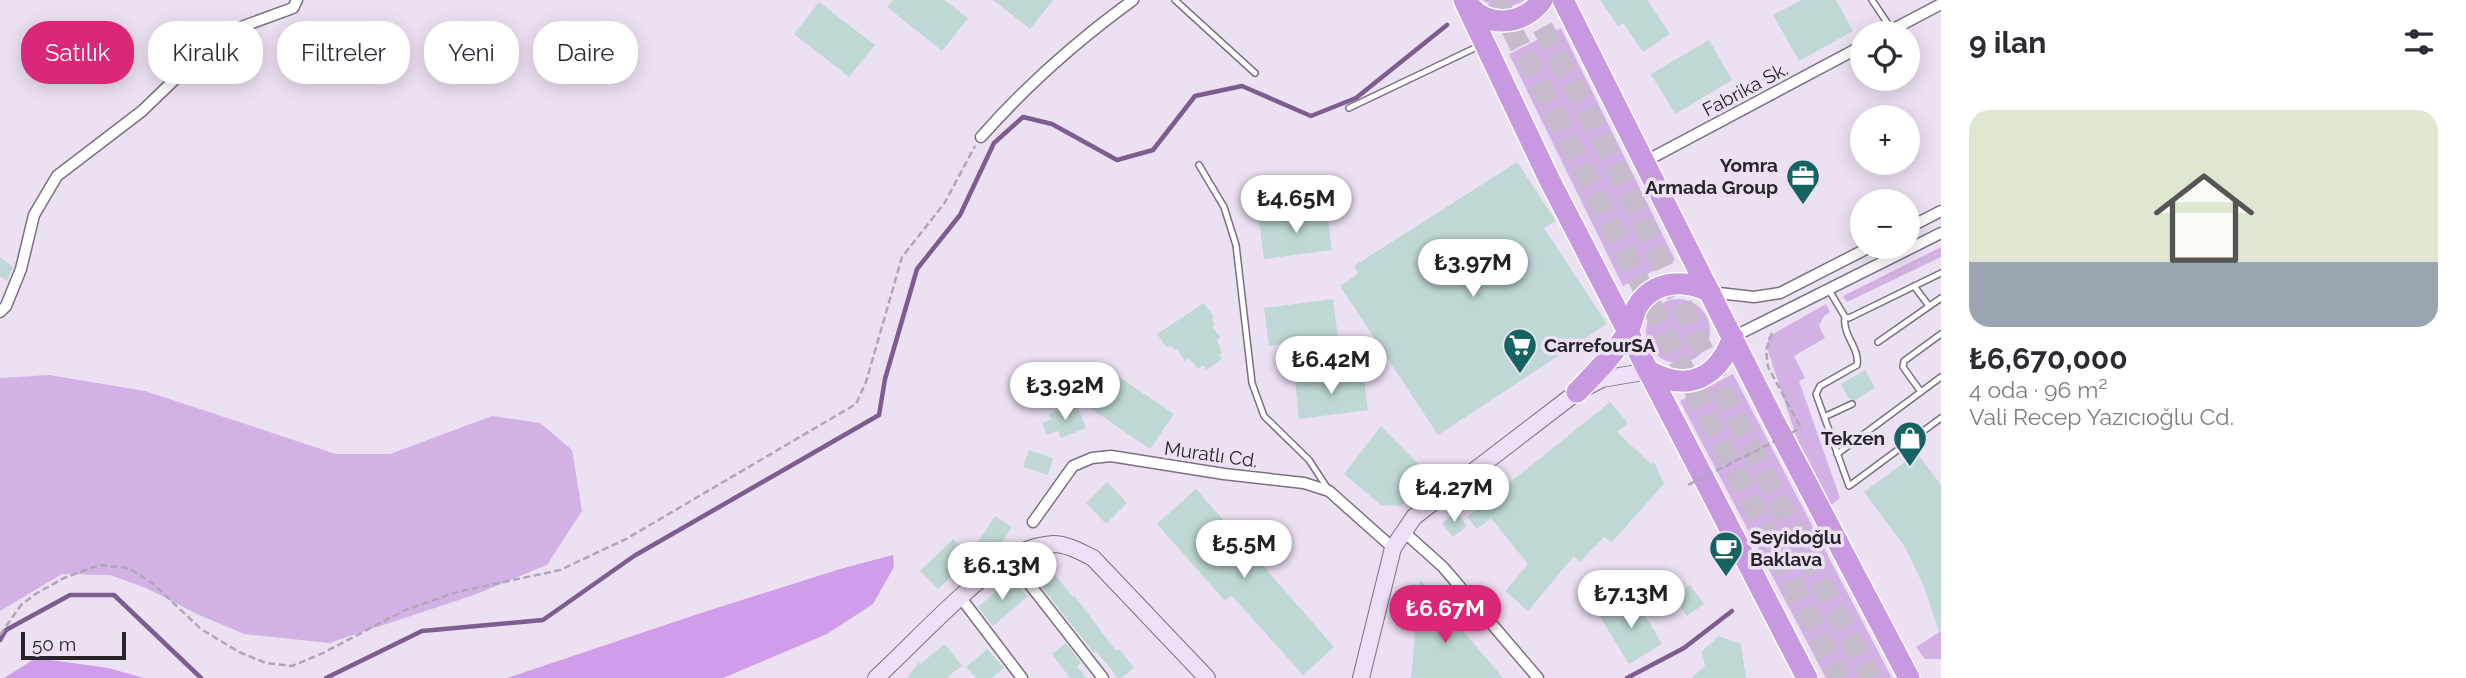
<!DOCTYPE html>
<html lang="tr">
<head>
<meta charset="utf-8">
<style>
  :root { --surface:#fff; --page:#f2f2f3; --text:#2b2b33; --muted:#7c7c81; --line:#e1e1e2; --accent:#db2777 }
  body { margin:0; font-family:Raleway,sans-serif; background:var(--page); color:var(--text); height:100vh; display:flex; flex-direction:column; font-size:26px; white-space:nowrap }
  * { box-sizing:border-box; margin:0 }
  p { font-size:23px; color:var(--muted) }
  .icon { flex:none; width:38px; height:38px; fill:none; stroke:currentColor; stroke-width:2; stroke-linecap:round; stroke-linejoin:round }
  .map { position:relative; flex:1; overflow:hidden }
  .sheet { display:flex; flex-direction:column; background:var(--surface); width:525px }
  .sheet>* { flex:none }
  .hud { position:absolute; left:21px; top:21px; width:665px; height:63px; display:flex; gap:14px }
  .tools { position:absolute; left:1850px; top:21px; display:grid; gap:14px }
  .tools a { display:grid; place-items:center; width:70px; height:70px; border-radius:50%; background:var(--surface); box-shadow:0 4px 18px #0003; font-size:35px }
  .scale { position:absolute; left:21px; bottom:18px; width:105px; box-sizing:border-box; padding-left:7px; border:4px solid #28242a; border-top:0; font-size:19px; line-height:24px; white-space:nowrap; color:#28242a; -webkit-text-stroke:5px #ece1f3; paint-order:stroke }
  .price { position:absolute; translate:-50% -60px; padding:0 16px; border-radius:24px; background:#fff; color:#222; font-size:23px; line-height:46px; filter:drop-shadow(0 2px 4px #0008) }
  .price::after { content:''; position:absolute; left:50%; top:42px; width:21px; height:16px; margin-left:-10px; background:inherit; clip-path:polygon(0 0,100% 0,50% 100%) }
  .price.active { background:var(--accent); color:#fff }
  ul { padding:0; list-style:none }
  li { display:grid; align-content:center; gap:14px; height:371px; padding:0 28px }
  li+li { border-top:2px solid var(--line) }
  li span { display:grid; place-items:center; height:217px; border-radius:21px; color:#555 }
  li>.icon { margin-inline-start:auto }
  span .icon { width:126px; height:126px; fill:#fffc; stroke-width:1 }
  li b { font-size:30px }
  h2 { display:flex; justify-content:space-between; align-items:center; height:84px; padding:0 28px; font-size:30px }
  .chip { padding:0 24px; border-radius:28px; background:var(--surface); box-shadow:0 4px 18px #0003; font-size:24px; line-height:63px }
  .chip.active { background:var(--accent); color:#fff }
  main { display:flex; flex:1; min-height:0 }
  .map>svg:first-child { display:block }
</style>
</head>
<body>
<main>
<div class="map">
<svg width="1941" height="678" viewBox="0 0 1941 678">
  <rect width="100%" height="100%" fill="#ece1f3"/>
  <!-- green -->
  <path fill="#d2b1e5" d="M 1482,0 L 1525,0 C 1510,9 1497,9 1482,0 Z
    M 1561,28 L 1675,260 L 1623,286 L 1509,54 Z
    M 1941,247 L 1941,257 L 1847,302 L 1843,296 Z
    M1646 331a32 32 0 1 1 64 0a32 32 0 1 1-64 0Z
    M 1826,304 L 1830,312 L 1824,316 L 1819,326 L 1825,338 L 1794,356 L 1805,378 L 1799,381 L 1840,498 L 1829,507 L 1802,454 L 1768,351 L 1768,337 Z
    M 1733,374 L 1892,678 L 1826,678 L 1680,401 Z
    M 49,375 L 145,391 L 336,454 L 390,454 L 492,416 L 540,423 L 572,450 L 582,511 L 547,565 L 474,595 L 329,643 L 244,634 L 197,614 L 146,588 L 110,575 L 62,574 L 0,611 L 0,378 Z
    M 1941,631 L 1941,659 L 1925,659 L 1916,647 Z"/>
  <!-- forest -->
  <path fill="#cf9dea" d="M 893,555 L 894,567 L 873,604 L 827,634 L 723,678 L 507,678 L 701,613 L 840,569 Z
    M 36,658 L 108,668 L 144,678 L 4,678 Z"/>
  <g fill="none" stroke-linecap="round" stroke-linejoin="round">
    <!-- stream -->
    <path stroke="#7e5b90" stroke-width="4.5" d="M 0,640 L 6,630 L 70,595 L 114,595 L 201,678
      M 326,678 L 422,631 L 543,620 L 634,556 L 879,415 L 885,379 L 917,269 L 960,215 L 994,143 L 1023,117 L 1052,124 L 1117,160 L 1153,150 L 1195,96 L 1242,86 L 1311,116 L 1356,98 L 1447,25
      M 1627,678 L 1684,648 L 1732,611"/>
  </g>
  <!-- building -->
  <path fill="#bfd8d6" d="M 893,0 L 944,0 L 968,18 L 942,51 L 887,7 Z
    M 993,0 L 1053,0 L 1030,29 Z
    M 1600,0 L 1647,0 L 1670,34 L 1643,52 L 1623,23 L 1618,26 Z
    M 1802,0 L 1836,0 L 1853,31 L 1799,61 L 1773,15 Z
    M 819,2 L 875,45 L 849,77 L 794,34 Z
    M 1709,40 L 1732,80 L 1675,114 L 1651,74 Z
    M 1517,162 L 1556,221 L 1544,228 L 1607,324 L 1438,435 L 1340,286 L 1358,274 L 1354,266 Z
    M 1327,212 L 1332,250 L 1264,259 L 1259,221 Z
    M 0,257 L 13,267 L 7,281 L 0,276 Z
    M 1333,299 L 1338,337 L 1269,346 L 1264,308 Z
    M 1204,303 L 1214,317 L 1212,319 L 1215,324 L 1212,326 L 1220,337 L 1217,340 L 1222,353 L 1219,355 L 1222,359 L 1206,370 L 1204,365 L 1199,369 L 1188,358 L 1185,361 L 1177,349 L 1175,350 L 1171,346 L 1167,348 L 1157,334 Z
    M 1865,370 L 1875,388 L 1855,400 L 1849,399 L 1841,384 Z
    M 1363,372 L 1368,410 L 1299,419 L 1295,381 Z
    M 1113,373 L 1174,414 L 1150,449 L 1090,408 Z
    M 1610,402 L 1628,423 L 1617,432 L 1651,464 L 1654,462 L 1664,484 L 1612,542 L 1604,537 L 1580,562 L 1574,556 L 1528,611 L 1505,591 L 1528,564 L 1491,518 L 1477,529 L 1467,517 Z
    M 1076,403 L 1086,428 L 1061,438 L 1058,431 L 1047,435 L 1042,423 L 1051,419 L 1049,414 Z
    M 1381,426 L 1430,476 L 1401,506 L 1381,505 L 1344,474 Z
    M 1029,450 L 1053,458 L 1048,475 L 1023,467 Z
    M 1917,453 L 1941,485 L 1941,631 L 1939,632 L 1924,587 L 1905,547 L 1864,492 Z
    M 1107,482 L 1127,503 L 1106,524 L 1086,503 Z
    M 1196,489 L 1334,647 L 1303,675 L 1231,595 L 1225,601 L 1157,524 Z
    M 1456,512 L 1467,526 L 1453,537 L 1442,523 Z
    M 995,516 L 1012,527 L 993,556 L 976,545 Z
    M 953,539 L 971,557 L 938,589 L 920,571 Z
    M 1051,570 L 1073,597 L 1074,595 L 1116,651 L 1119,649 L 1134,668 L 1121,678 L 1118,678 L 1096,651 L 1094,653 L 1037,581 Z
    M 1011,578 L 1027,597 L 993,626 L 978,607 Z
    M 1420,580 L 1503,678 L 1411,678 Z
    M 1690,585 L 1704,604 L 1687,616 L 1674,597 Z
    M 1634,596 L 1662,644 L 1629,664 L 1600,617 Z
    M 1719,636 L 1741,644 L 1746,678 L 1691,678 L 1705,666 L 1702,651 Z
    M 1066,643 L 1081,663 L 1077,666 L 1086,678 L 1070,678 L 1052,654 Z
    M 945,644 L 962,666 L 946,678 L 907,678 L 919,662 L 920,664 Z
    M 987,649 L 1004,668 L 992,678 L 976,678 L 966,667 Z"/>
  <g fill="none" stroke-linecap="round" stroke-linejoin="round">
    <!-- highway-tunnel -->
    <path stroke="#c5bbcb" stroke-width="21" stroke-dasharray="21 10" stroke-linecap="butt" d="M 1497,0 L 1840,678
      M 1528,0 L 1617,168 L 1724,395 L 1871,678"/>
    <!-- lane casing -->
    <g stroke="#7a7080" stroke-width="8">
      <path id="lane" d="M 1175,0 L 1255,73
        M 1872,0 L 1892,30
        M 1349,108 L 1479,46
        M 1199,165 L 1224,207 L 1236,245 L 1252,383 L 1264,416 L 1309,460 L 1328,489
        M 1914,286 L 1929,306
        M 1829,290 L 1845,317 L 1849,318 L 1941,273
        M 1845,317 C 1842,335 1860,348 1857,365 L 1820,386 L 1816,394 L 1849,486 L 1941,418
        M 1878,342 L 1941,298
        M 1921,392 L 1903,367 L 1904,361 L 1941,334
        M 1824,417 L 1852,404
        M 1837,454 L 1941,377"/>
    </g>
    <!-- street casing -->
    <g stroke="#7a7080" stroke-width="13">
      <path id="street" d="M 1886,33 L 1941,4
        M 981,137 C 1026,86 1078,40 1133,0
        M 1644,162 L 1862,46
        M 1908,228 L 1941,211
        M 1710,292 L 1754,297 L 1780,293 L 1870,247
        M 0,312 L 6,306 L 21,269 L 34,215 L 57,176 L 142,111 L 222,34 L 293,8 L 297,0
        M 1733,337 L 1941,233
        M 1033,522 L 1073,466 L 1092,458 L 1111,456 L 1224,474 L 1304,483 L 1329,491 L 1393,548
        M 1404,532 L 1443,567 L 1538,678
        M 1009,558 L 1103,678
        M 961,598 L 1022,678"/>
    </g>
    <!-- secondary casing -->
    <g stroke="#7a7080" stroke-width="18">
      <path id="secondary" d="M 876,678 C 917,640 961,591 1007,559 C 1020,551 1038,545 1053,544 C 1067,544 1081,552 1093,558 L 1207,678
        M 1361,678 L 1393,548 L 1414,517 L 1577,392 L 1602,379 L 1649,371"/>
    </g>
    <!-- highway casing -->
    <g stroke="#fff" stroke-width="24">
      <path id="highway" d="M 1464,0 L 1549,179 L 1807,678
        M 1563,0 L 1774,421 L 1909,678
        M 1467,2 C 1485,29 1524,26 1542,0
        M 1649,371 C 1688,393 1718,378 1733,337
        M 1577,392 C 1594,374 1614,355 1627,333 C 1632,325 1633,315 1637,307 C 1653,280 1685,279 1710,292"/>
    </g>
    <!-- path -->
    <path stroke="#b0a7b6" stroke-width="2.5" stroke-dasharray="7 3.5" stroke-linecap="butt" d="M 1772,333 L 1766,350 L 1768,367 L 1801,428
      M 0,635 L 21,605 L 37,593 L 64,578 L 99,565 L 129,568 L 152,583 L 201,629 L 239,652 L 266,663 L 292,666 L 323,653 L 405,610 L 457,592 L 560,570 L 626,539 L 856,404 L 866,382 L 902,257 L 944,204 L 975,146"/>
    <!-- lane -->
    <use href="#lane" stroke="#fff" stroke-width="5"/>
    <!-- street -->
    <use href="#street" stroke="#fff" stroke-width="10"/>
    <!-- secondary -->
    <use href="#secondary" stroke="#eee0f6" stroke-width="16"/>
    <!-- highway -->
    <use href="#highway" stroke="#c898e1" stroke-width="21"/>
    <!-- path-bridge -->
    <path stroke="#b0a7b6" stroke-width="2.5" stroke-dasharray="7 3.5" stroke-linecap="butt" d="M 1688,485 L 1801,428"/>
  </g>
  <!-- icons -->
  <defs>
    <g id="office-pin" transform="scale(1.75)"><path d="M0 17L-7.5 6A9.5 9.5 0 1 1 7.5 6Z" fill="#166461" stroke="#ece1f3"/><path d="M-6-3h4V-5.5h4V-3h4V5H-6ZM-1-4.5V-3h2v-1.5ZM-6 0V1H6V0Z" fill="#fff"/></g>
    <g id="supermarket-pin" transform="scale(1.75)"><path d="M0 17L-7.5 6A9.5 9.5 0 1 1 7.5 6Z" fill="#166461" stroke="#ece1f3"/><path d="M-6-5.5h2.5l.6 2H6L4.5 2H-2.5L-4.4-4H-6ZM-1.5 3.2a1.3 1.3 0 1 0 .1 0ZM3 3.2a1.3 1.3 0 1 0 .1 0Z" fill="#fff"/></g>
    <g id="shop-pin" transform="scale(1.75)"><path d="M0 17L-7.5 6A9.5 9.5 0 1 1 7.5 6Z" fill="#166461" stroke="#ece1f3"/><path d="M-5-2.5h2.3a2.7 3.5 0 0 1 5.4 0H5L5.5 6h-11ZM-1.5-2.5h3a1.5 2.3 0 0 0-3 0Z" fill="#fff"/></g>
    <g id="cafe-pin" transform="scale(1.75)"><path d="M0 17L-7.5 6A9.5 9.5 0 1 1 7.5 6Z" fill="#166461" stroke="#ece1f3"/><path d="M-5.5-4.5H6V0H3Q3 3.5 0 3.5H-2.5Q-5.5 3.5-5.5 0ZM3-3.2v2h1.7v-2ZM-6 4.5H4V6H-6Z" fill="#fff"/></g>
  </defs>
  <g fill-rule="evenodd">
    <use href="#office-pin" x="1803" y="176"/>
    <use href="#supermarket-pin" x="1520" y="345"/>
    <use href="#shop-pin" x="1910" y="438"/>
    <use href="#cafe-pin" x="1726" y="548"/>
  </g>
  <g text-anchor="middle" stroke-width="7" stroke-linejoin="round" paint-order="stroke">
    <!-- street labels -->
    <g font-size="19" fill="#28242a" stroke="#ece1f3">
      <text transform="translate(1745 89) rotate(-28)" y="7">Fabrika Sk.</text>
      <text transform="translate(1211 454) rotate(8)" y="7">Muratlı Cd.</text>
    </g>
    <!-- poi labels -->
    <g font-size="19" font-weight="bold" fill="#28242a" stroke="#ece1f3" text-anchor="end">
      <text x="1778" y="172">Yomra<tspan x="1778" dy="22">Armada Group</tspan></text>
      <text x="1544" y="352" text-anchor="start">CarrefourSA</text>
      <text x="1885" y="445">Tekzen</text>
      <text x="1750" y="544" text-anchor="start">Seyidoğlu<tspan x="1750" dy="22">Baklava</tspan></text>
    </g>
  </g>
</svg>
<div class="tools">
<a><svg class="icon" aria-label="locate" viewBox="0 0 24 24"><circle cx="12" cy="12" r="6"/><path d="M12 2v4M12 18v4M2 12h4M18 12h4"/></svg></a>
<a>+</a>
<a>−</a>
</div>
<div class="scale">50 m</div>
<b class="price" style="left:1296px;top:235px">₺4.65M</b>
<b class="price" style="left:1473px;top:299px">₺3.97M</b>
<b class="price" style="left:1331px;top:396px">₺6.42M</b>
<b class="price" style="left:1065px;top:422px">₺3.92M</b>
<b class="price" style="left:1454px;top:524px">₺4.27M</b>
<b class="price" style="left:1244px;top:580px">₺5.5M</b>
<b class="price" style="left:1002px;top:602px">₺6.13M</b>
<b class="price" style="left:1631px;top:630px">₺7.13M</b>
<b class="price active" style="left:1445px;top:645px">₺6.67M</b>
<div class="hud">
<a class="chip active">Satılık</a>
<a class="chip">Kiralık</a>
<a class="chip">Filtreler</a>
<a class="chip">Yeni</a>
<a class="chip">Daire</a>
</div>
</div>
<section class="sheet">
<h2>9 ilan<svg class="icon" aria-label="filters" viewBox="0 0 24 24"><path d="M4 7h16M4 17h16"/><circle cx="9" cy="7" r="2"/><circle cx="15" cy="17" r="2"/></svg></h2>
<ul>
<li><span style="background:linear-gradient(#dfe7d0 70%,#9aa5b1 0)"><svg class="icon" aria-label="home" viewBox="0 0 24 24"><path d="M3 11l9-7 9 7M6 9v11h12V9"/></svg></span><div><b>₺6,670,000</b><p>4 oda · 96 m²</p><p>Vali Recep Yazıcıoğlu Cd.</p></div></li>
</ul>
</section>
</main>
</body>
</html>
